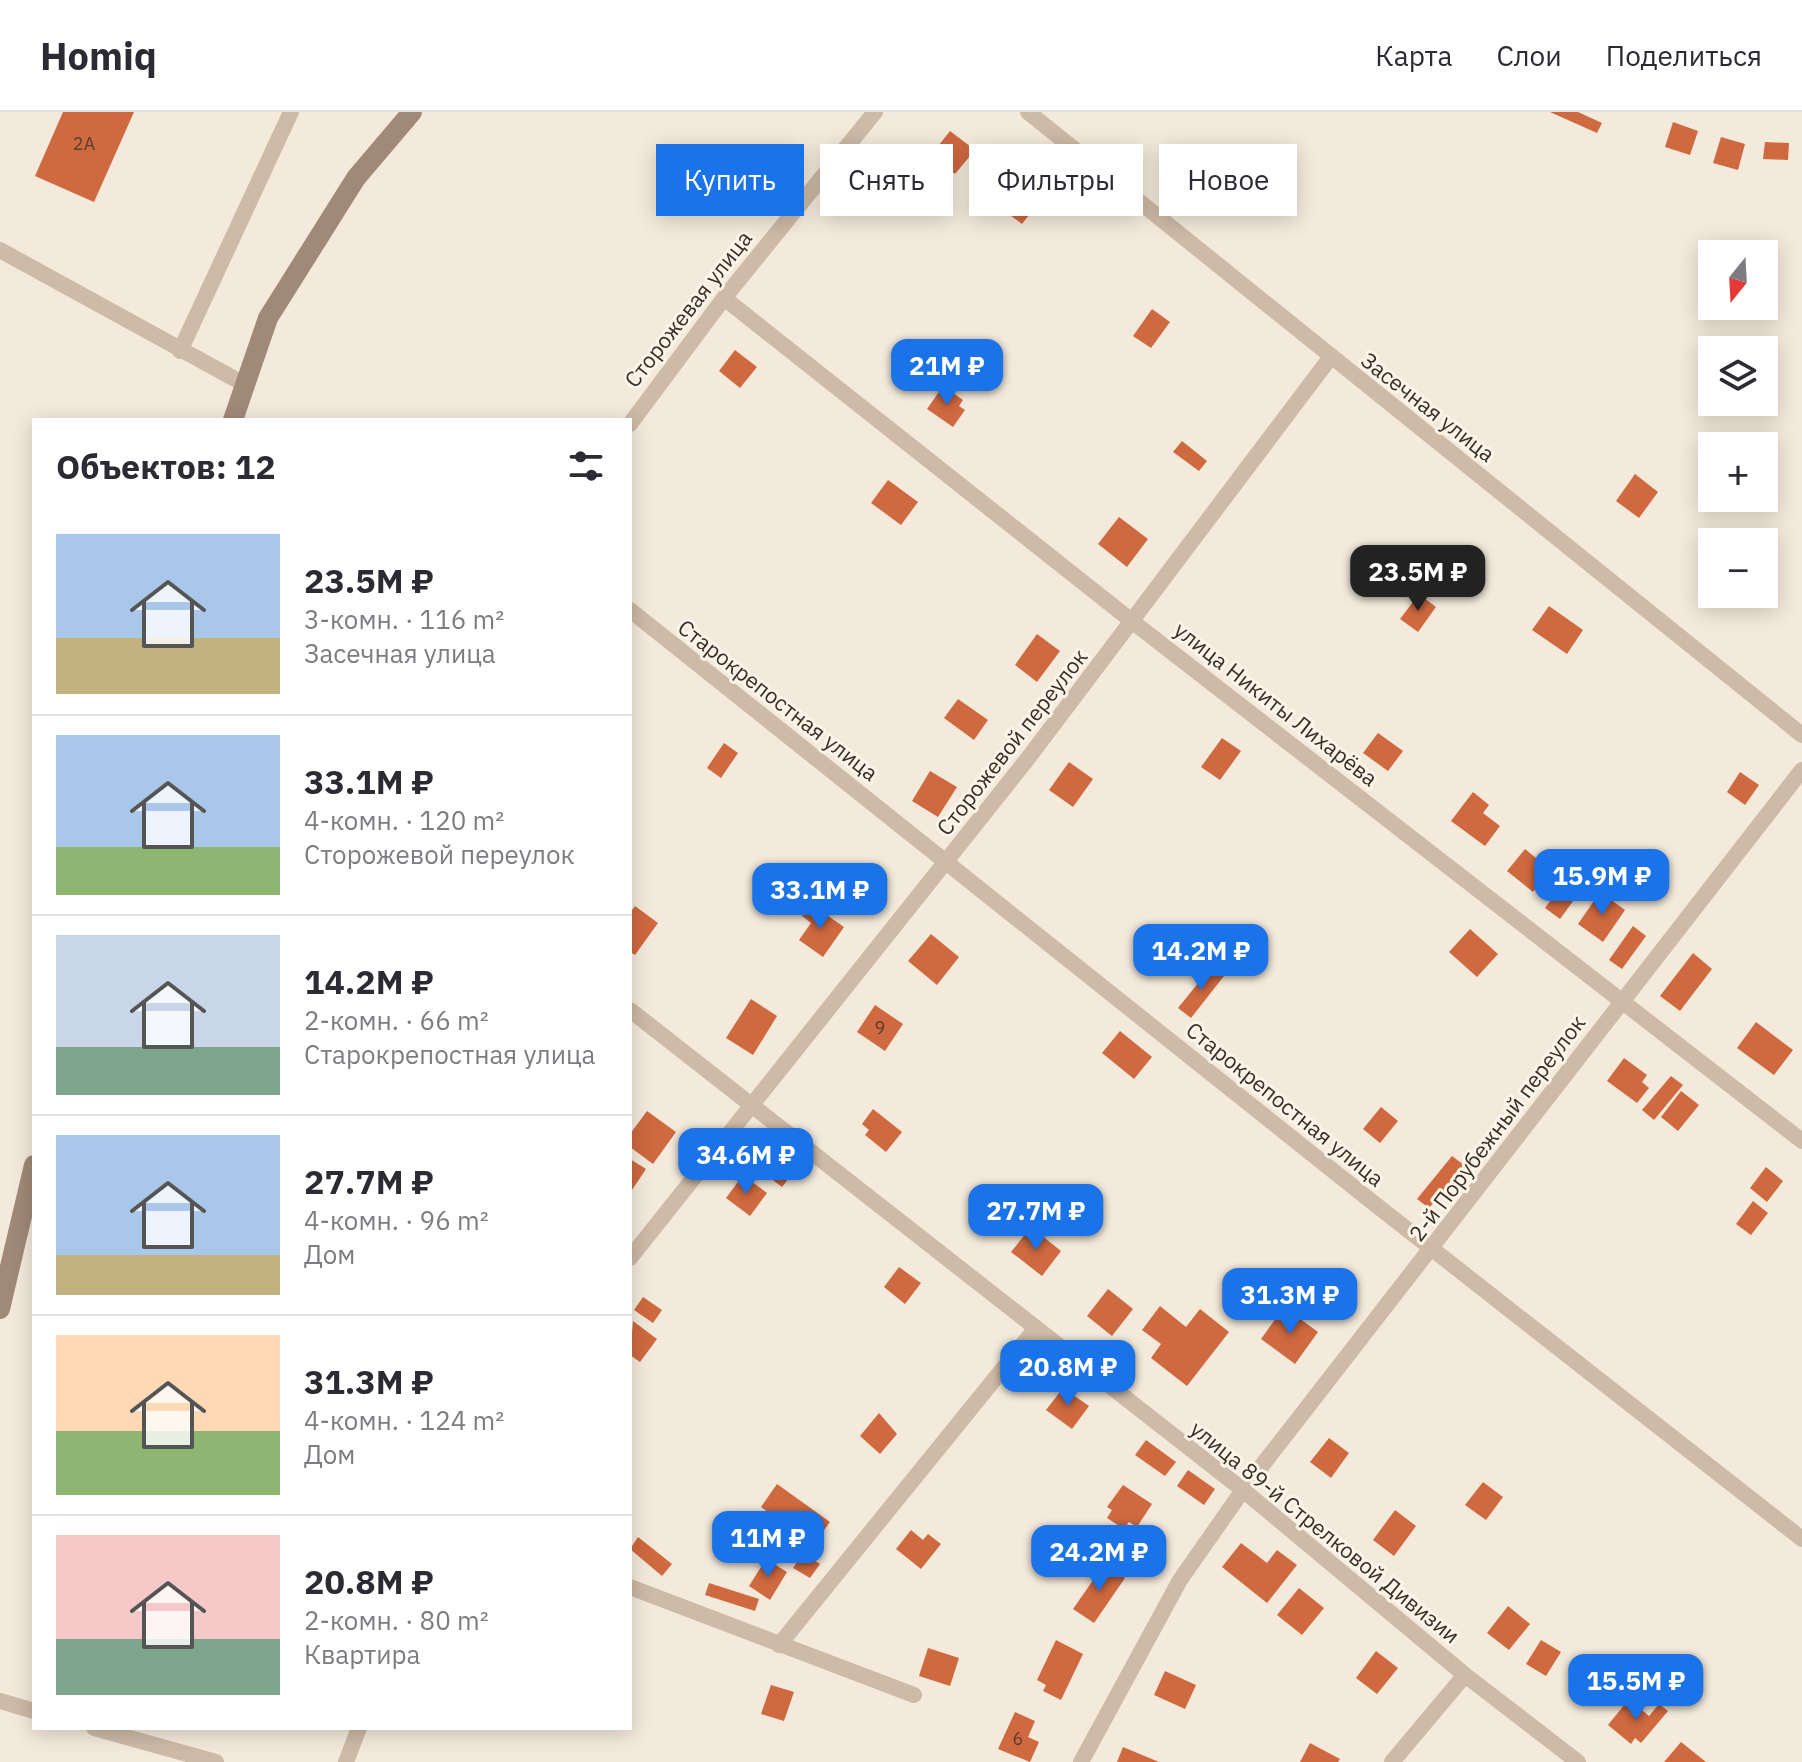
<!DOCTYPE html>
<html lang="ru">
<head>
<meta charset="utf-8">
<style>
  :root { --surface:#fff; --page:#f7f7f7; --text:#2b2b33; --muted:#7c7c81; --line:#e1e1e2; --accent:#1a73e8 }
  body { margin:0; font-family:"IBM Plex Sans",sans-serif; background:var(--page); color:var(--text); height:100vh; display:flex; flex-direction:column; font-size:30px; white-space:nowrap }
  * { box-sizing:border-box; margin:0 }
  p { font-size:26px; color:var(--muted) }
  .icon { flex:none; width:44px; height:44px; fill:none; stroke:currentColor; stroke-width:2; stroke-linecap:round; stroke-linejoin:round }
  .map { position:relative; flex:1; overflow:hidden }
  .drawer { position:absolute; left:32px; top:306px; width:600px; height:1312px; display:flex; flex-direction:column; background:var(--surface); border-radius:0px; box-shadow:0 4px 20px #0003 }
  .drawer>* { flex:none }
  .top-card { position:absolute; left:656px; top:32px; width:760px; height:72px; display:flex; gap:16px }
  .needle { width:52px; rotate:198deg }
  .tools { position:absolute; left:1698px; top:128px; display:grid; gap:16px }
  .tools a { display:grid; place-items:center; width:80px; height:80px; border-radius:0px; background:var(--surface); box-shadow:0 4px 20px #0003; font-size:40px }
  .price { position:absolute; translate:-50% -68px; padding:0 18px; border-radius:16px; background:var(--accent); color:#fff; font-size:26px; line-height:52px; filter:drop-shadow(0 2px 4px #0008) }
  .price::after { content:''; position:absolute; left:50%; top:48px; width:24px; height:18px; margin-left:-12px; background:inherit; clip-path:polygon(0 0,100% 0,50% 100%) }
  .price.selected { background:#222; color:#fff }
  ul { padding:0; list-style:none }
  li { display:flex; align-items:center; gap:24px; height:200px; padding:0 24px }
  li+li { border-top:2px solid var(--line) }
  li span { display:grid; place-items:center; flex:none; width:224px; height:160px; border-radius:0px; color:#555 }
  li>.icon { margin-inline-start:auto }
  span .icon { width:96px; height:96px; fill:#fffc; stroke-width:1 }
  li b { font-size:34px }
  h2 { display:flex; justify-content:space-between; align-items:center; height:96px; padding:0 24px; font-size:34px }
  .chip { padding:0 28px; border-radius:0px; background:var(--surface); box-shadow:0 4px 20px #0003; font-size:28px; line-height:72px }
  .chip.selected { background:var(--accent); color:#fff }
  header { display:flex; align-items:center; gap:48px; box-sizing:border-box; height:112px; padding:0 40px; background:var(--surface); border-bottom:2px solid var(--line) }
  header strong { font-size:38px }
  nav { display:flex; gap:44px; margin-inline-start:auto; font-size:28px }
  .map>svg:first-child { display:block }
</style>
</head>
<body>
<header>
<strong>Homiq</strong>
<nav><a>Карта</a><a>Слои</a><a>Поделиться</a></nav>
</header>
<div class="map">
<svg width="1802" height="1650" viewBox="0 0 1802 1650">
  <rect width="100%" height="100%" fill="#f4eadc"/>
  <!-- building -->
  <path fill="#cf693f" d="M 63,0 L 134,0 L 94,90 L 35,64 Z
    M 1550,0 L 1578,0 L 1602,11 L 1597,21 Z
    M 1673,10 L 1698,19 L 1690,43 L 1665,35 Z
    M 950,19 L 975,38 L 955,62 L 931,43 Z
    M 1721,25 L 1745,32 L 1738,58 L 1713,51 Z
    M 1765,30 L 1789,31 L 1788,48 L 1763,47 Z
    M 1013,68 L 1040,89 L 1022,112 L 995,92 Z
    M 1152,197 L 1170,210 L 1151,236 L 1133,224 Z
    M 735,238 L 757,255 L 740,276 L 719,259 Z
    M 943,274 L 963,288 L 959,294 L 965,298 L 953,315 L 927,297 Z
    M 1182,329 L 1207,349 L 1199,359 L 1173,340 Z
    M 1635,362 L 1658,380 L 1639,406 L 1616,389 Z
    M 888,368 L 918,390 L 901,413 L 871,391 Z
    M 1119,405 L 1148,427 L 1127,455 L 1098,432 Z
    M 1419,482 L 1436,495 L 1418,520 L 1400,507 Z
    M 1549,494 L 1583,518 L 1567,542 L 1532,518 Z
    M 1037,522 L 1060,539 L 1037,570 L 1015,553 Z
    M 958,587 L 988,608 L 974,628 L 944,606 Z
    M 1378,621 L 1403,639 L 1388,659 L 1363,641 Z
    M 1222,626 L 1241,639 L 1220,668 L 1201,655 Z
    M 724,631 L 738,641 L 721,666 L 707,656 Z
    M 1069,650 L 1093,667 L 1073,695 L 1049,678 Z
    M 930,659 L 957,675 L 938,705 L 912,689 Z
    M 1740,660 L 1759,673 L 1745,693 L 1727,680 Z
    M 1473,680 L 1489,693 L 1483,701 L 1500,714 L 1485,734 L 1451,709 Z
    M 1525,737 L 1551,758 L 1533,780 L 1507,759 Z
    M 809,758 L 832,772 L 821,790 L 798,776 Z
    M 1564,770 L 1579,781 L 1560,807 L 1545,796 Z
    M 1600,780 L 1625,798 L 1603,830 L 1578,812 Z
    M 811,792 L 844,815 L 823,845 L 799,828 L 811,811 L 802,804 Z
    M 635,794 L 658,811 L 635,843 L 630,840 L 630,801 Z
    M 1633,814 L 1646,824 L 1622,857 L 1609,848 Z
    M 1470,817 L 1498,842 L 1477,865 L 1449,840 Z
    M 931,822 L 959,845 L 937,873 L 908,849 Z
    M 1693,841 L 1712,857 L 1680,899 L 1660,884 Z
    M 1212,854 L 1224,864 L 1191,906 L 1178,896 Z
    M 751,887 L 777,904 L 753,943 L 726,926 Z
    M 875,893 L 903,912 L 885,939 L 857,920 Z
    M 1756,910 L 1793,938 L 1774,963 L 1737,936 Z
    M 1120,919 L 1152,945 L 1134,967 L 1102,941 Z
    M 1624,946 L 1647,963 L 1642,970 L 1649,976 L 1637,991 L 1607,969 Z
    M 1671,964 L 1683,973 L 1654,1008 L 1642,998 Z
    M 1681,979 L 1699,993 L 1678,1019 L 1661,1005 Z
    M 1381,995 L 1398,1009 L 1380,1031 L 1363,1017 Z
    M 873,997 L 902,1020 L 886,1040 L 865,1023 L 869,1018 L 862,1012 Z
    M 647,999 L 676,1020 L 653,1052 L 630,1035 L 630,1022 Z
    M 767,1036 L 796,1057 L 782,1075 L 754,1054 Z
    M 1452,1044 L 1464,1053 L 1429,1096 L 1417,1087 Z
    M 630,1047 L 646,1057 L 630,1081 Z
    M 1766,1055 L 1783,1069 L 1767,1090 L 1750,1076 Z
    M 743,1063 L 767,1081 L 750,1104 L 726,1086 Z
    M 1753,1089 L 1768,1101 L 1751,1123 L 1736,1112 Z
    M 1031,1115 L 1061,1139 L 1042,1164 L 1011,1140 Z
    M 899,1155 L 921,1171 L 905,1192 L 884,1175 Z
    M 1108,1177 L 1133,1197 L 1112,1224 L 1087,1204 Z
    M 643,1185 L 662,1198 L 653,1211 L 634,1198 Z
    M 1160,1194 L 1186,1215 L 1200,1197 L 1229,1220 L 1187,1274 L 1151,1246 L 1161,1232 L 1142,1218 Z
    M 1284,1195 L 1318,1220 L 1295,1252 L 1261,1227 Z
    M 633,1209 L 657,1227 L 640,1250 L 630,1243 Z
    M 1063,1276 L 1089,1294 L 1072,1317 L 1046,1298 Z
    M 879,1301 L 897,1322 L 880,1342 L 860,1324 Z
    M 1329,1326 L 1349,1341 L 1331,1366 L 1310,1350 Z
    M 1146,1328 L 1176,1350 L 1165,1364 L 1135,1343 Z
    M 1188,1358 L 1215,1377 L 1204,1393 L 1177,1374 Z
    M 1483,1370 L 1503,1385 L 1486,1408 L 1465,1393 Z
    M 777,1372 L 830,1410 L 819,1425 L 812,1420 L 806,1428 L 761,1395 Z
    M 1123,1373 L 1152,1392 L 1137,1415 L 1129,1410 L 1124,1417 L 1107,1406 L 1112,1398 L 1107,1395 Z
    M 1395,1398 L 1416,1414 L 1394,1444 L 1373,1428 Z
    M 758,1399 L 778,1412 L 768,1427 L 749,1415 Z
    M 911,1418 L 923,1428 L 928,1422 L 941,1432 L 921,1457 L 896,1437 Z
    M 638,1425 L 672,1452 L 662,1464 L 630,1437 Z
    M 1241,1431 L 1267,1451 L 1277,1438 L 1297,1453 L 1267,1491 L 1222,1455 Z
    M 803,1441 L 820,1452 L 810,1466 L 793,1456 Z
    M 766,1447 L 787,1460 L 770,1488 L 749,1474 Z
    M 1105,1451 L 1125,1466 L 1094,1511 L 1073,1497 Z
    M 709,1471 L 759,1487 L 755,1499 L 705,1483 Z
    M 1299,1476 L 1324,1496 L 1302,1523 L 1277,1503 Z
    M 1508,1494 L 1530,1512 L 1509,1538 L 1487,1521 Z
    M 1056,1528 L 1083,1542 L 1061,1588 L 1043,1579 L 1046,1573 L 1037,1568 Z
    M 1541,1528 L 1561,1540 L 1546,1564 L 1526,1552 Z
    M 928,1536 L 959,1546 L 950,1574 L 919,1564 Z
    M 1376,1539 L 1398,1556 L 1377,1582 L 1356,1566 Z
    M 1165,1559 L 1196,1573 L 1185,1597 L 1154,1583 Z
    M 771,1573 L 794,1580 L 784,1609 L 761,1602 Z
    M 1629,1587 L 1649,1604 L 1659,1592 L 1668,1599 L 1641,1631 L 1635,1626 L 1631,1632 L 1608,1613 Z
    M 1015,1600 L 1035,1609 L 1028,1625 L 1039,1630 L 1030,1650 L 998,1637 Z
    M 1681,1630 L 1706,1650 L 1664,1650 Z
    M 1310,1631 L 1340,1647 L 1338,1650 L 1300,1650 Z
    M 1123,1635 L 1159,1650 L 1117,1650 Z"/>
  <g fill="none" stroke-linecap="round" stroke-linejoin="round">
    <!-- street -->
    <path stroke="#cdbaa7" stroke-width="16" d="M 1028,0 L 1802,623
      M 0,138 L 244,272
      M 724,186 L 1133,510 L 1802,1029
      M 180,239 L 291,0
      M 630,312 L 724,186 L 875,0
      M 630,498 L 1371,1089 L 1802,1427
      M 630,898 L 1243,1378 L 1465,1563 L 1578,1650
      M 630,1146 L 1029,645 L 1330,246
      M 630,1475 L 914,1583
      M 779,1533 L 1036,1216
      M 0,1589 L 34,1599
      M 94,1616 L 216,1650
      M 346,1650 L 359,1616
      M 1081,1650 L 1180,1468 L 1243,1378 L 1802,658
      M 1392,1650 L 1465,1563"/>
    <!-- secondary -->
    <path stroke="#a18978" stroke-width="20" d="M 233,308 L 268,206 L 356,66 L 412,0
      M 0,1197 L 34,1053"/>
  </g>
  <g text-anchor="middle" stroke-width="6" stroke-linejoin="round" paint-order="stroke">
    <!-- number labels -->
    <g font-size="18" fill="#5e3d2e">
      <text x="84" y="38">2А</text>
      <text x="880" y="922">9</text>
      <text x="1018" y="1633">6</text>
    </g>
    <!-- street labels -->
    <g font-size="22" fill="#392e28" stroke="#fbf4e9">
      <text transform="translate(688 197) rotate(-52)" y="8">Сторожевая улица</text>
      <text transform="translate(1428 295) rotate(38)" y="8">Засечная улица</text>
      <text transform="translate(778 588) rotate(38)" y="8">Старокрепостная улица</text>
      <text transform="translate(1276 592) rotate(38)" y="8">улица Никиты Лихарёва</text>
      <text transform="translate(1012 630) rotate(-52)" y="8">Сторожевой переулок</text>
      <text transform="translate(1285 992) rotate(39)" y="8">Старокрепостная улица</text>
      <text transform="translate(1497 1016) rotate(-53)" y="8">2-й Порубежный переулок</text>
      <text transform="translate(1325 1420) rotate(39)" y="8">улица 89-й Стрелковой Дивизии</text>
    </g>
  </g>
</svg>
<div class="tools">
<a><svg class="needle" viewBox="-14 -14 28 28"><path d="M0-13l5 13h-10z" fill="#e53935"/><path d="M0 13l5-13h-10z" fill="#7c7c81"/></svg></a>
<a><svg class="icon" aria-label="layers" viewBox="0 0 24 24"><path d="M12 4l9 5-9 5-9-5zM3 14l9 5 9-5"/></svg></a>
<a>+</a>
<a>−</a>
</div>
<b class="price" style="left:947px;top:295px">21M ₽</b>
<b class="price selected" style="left:1418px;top:501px">23.5M ₽</b>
<b class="price" style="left:1602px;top:805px">15.9M ₽</b>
<b class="price" style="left:820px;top:819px">33.1M ₽</b>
<b class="price" style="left:1201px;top:880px">14.2M ₽</b>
<b class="price" style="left:746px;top:1084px">34.6M ₽</b>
<b class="price" style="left:1036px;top:1140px">27.7M ₽</b>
<b class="price" style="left:1290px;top:1224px">31.3M ₽</b>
<b class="price" style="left:1068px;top:1296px">20.8M ₽</b>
<b class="price" style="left:768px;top:1467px">11M ₽</b>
<b class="price" style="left:1099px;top:1481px">24.2M ₽</b>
<b class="price" style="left:1636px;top:1610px">15.5M ₽</b>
<div class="top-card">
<a class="chip selected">Купить</a>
<a class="chip">Снять</a>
<a class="chip">Фильтры</a>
<a class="chip">Новое</a>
</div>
<section class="drawer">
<h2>Объектов: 12<svg class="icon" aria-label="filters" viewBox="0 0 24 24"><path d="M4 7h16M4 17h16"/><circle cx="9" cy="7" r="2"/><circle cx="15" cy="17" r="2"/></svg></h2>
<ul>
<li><span style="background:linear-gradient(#a9c7e8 65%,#c2b280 0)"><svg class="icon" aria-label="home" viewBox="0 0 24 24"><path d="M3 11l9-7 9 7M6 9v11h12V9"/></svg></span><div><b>23.5M ₽</b><p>3-комн. · 116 m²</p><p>Засечная улица</p></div></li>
<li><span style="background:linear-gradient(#a9c7e8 70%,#8fb573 0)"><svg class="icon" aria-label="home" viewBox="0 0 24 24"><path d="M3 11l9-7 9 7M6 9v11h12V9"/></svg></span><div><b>33.1M ₽</b><p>4-комн. · 120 m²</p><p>Сторожевой переулок</p></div></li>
<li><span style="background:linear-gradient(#c9d6e8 70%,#7fa58c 0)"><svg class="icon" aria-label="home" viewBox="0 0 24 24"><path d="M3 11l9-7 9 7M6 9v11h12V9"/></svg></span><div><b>14.2M ₽</b><p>2-комн. · 66 m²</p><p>Старокрепостная улица</p></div></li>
<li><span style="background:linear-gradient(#a9c7e8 75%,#c2b280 0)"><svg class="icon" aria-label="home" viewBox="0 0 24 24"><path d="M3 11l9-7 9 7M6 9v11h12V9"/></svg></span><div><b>27.7M ₽</b><p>4-комн. · 96 m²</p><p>Дом</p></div></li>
<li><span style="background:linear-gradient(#ffd9b3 60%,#8fb573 0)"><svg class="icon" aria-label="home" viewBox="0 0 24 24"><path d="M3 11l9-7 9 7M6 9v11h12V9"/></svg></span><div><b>31.3M ₽</b><p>4-комн. · 124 m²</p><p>Дом</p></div></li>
<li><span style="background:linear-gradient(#f6c9c9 65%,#7fa58c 0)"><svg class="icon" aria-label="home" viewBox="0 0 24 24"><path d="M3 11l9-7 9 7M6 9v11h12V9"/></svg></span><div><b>20.8M ₽</b><p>2-комн. · 80 m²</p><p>Квартира</p></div></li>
</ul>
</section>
</div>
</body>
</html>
